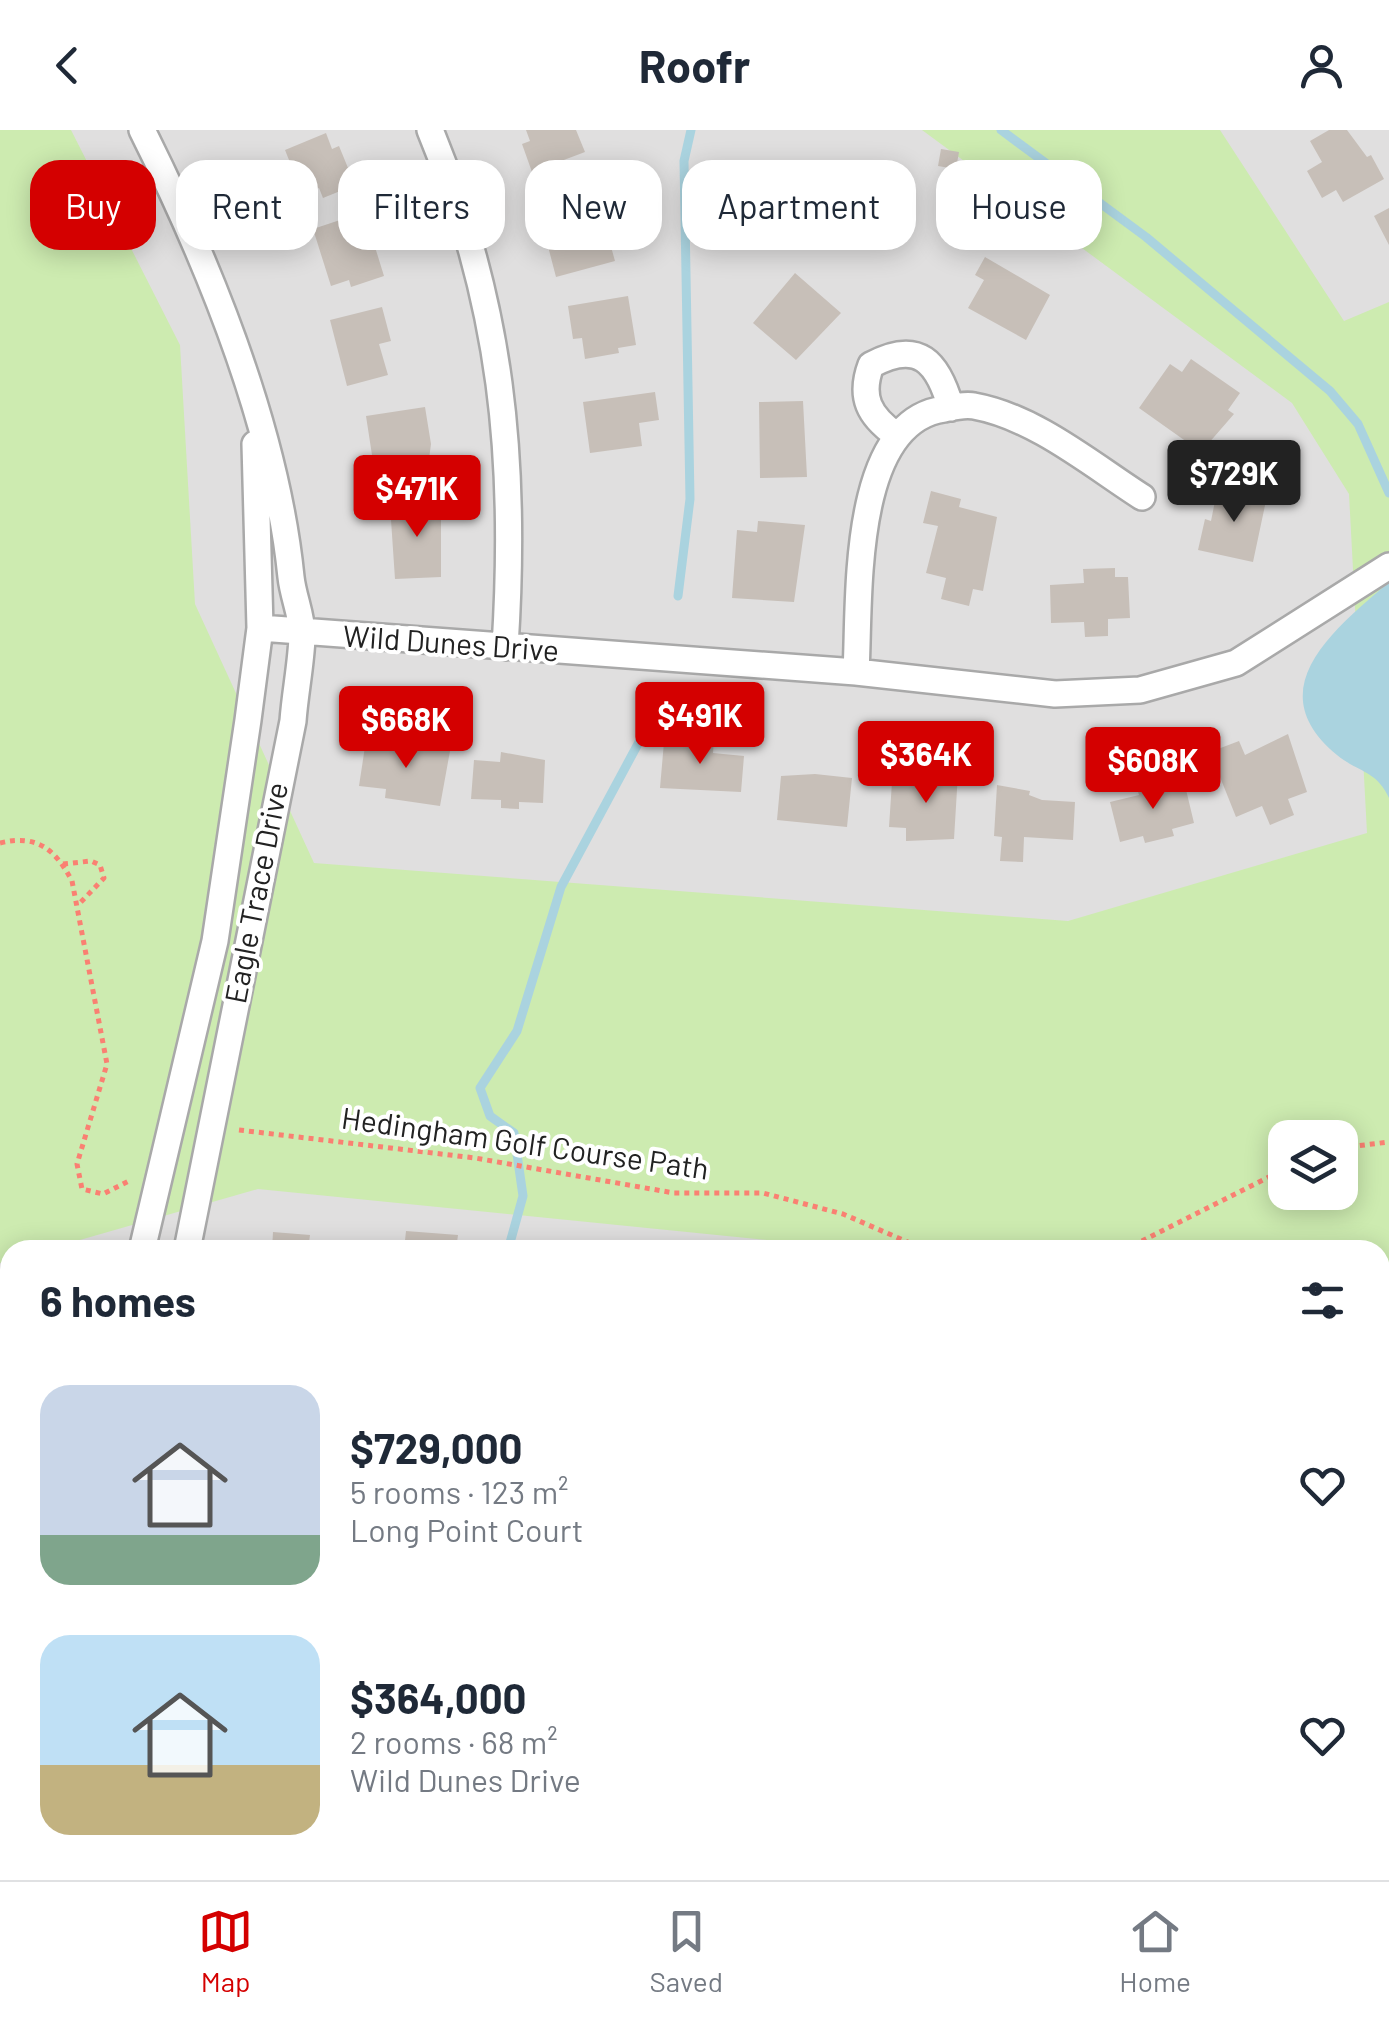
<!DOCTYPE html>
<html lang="en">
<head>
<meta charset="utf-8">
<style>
  :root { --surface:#fff; --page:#f2f2f3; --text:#1f2937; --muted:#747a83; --line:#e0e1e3; --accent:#d40000 }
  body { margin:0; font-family:Barlow,sans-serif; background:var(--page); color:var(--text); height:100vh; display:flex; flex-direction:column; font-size:38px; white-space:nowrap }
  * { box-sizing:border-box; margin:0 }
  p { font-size:32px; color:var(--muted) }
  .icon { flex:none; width:55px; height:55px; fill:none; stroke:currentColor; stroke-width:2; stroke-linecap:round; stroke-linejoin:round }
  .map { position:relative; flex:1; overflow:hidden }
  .sheet { position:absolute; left:0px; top:1110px; width:1390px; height:640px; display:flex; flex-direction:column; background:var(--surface); border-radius:30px 30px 0 0; box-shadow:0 5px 25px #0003 }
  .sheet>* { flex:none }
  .top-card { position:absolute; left:30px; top:30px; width:1330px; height:90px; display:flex; gap:20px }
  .fabs { position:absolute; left:1268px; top:990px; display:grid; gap:20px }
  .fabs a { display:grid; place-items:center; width:90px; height:90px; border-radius:20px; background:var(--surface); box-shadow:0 5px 25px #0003; font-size:50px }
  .price { position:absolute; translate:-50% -85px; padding:0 22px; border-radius:10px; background:var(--accent); color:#fff; font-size:32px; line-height:65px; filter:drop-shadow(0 2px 5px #0008) }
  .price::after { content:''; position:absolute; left:50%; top:60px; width:30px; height:22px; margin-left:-15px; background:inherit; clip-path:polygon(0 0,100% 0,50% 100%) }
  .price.on { background:#222; color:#fff }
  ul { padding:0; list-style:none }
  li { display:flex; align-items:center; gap:30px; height:250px; padding:0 40px }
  li span { display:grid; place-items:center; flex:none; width:280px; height:200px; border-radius:30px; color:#555 }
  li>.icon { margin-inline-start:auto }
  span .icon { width:120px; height:120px; fill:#fffc; stroke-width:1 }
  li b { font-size:42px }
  h2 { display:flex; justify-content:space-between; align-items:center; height:120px; padding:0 40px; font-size:42px }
  .chip { padding:0 35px; border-radius:30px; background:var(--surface); box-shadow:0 5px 25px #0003; font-size:35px; line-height:90px }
  .chip.on { background:var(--accent); color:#fff }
  header { display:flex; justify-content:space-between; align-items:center; height:130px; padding:0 40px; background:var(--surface); font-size:45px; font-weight:700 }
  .tab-bar { display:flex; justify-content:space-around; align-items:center; height:140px; border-top:2px solid var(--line); background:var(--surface); font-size:28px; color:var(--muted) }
  .tab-bar a { display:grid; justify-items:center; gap:5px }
  .tab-bar .on { color:var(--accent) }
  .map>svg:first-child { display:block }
</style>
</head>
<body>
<header><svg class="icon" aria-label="back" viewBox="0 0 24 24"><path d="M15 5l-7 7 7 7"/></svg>Roofr<svg class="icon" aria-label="person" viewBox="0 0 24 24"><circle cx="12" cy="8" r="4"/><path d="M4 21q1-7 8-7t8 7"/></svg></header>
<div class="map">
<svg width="1389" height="1750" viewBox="0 0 1389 1750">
  <rect width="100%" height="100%" fill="#f2efe9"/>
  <!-- residential -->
  <path fill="#e0dfdf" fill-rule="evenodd" d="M 0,0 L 1389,0 L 1389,1631 L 1380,1634 L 1380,1120 L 10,1120 L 10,1739 L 0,1742 ZM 1285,1008 L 1340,1008 L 1340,1062 L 1285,1062 Z"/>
  <!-- grass -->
  <path fill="#cdebb0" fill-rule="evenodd" d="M 0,0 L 71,0 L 180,215 L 195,474 L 314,733 L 1068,791 L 1367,703 L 1349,364 L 1292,273 L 922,0 L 1220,0 L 1344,191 L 1389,172 L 1389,1525 L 1380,1511 L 1380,1120 L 866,1120 L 258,1059 L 45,1120 L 10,1120 L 10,1130 L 0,1133 ZM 1285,1008 L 1340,1008 L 1340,1062 L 1285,1062 Z"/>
  <!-- water -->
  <path fill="#aad3df" d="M 1389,452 L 1389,668 C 1376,640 1359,643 1337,625 C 1257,559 1335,499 1389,452 Z"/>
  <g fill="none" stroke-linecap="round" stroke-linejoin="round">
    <!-- stream -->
    <path stroke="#aad3df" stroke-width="9" d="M 1001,0 L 1146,107 L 1330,261 L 1358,294 L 1389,363
      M 678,466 L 690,369 L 684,31 L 691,0
      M 508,1120 L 523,1066 L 514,1003 L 490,986 L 480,958 L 517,901 L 561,757 L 646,599"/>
  </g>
  <!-- building -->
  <path fill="#c7bfb8" d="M 526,0 L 576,0 L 585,22 L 532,42 L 522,14 L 530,11 Z
    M 1329,0 L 1347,0 L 1367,27 L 1371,25 L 1384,49 L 1343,72 L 1336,60 L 1322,68 L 1307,41 L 1322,32 L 1310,11 Z
    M 326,3 L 332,19 L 339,16 L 355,55 L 323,68 L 319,58 L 303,65 L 285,20 Z
    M 941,19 L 959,22 L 956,39 L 938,36 Z
    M 582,67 L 597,109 L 608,106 L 615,131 L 556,147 L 538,78 Z
    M 1389,78 L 1389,115 L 1374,86 Z
    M 355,85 L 366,119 L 375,117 L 384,146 L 351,157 L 349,150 L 331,156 L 313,99 Z
    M 985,127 L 1050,165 L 1026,210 L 968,178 L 984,150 L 975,145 Z
    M 795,143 L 841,183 L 796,230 L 753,193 Z
    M 628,166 L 636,215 L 618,218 L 619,223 L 585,229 L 582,208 L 573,209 L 568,176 Z
    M 382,177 L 391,211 L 379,214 L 388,245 L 347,256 L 330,190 Z
    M 1191,229 L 1240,263 L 1228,280 L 1234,284 L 1201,322 L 1139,278 L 1170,234 L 1182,242 Z
    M 655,262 L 659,290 L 639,293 L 642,316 L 590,323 L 583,272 Z
    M 803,271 L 807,347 L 760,348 L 759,272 Z
    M 425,277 L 431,314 L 429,329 L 418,331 L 420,345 L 376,351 L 366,286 Z
    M 1218,356 L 1267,366 L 1253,432 L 1198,420 L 1205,389 L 1211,391 Z
    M 931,361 L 961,369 L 959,377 L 997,387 L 983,461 L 973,459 L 969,476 L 941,469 L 946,448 L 926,443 L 938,396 L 923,393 Z
    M 441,372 L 441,447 L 395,449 L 390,375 Z
    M 758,391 L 805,395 L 794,472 L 732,468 L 737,400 L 757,402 Z
    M 1115,438 L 1115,447 L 1128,447 L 1130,488 L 1108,489 L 1108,506 L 1085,507 L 1084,492 L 1051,493 L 1050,455 L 1084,453 L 1083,439 Z
    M 1288,604 L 1307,662 L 1288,669 L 1294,685 L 1270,695 L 1262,676 L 1236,687 L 1210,622 L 1239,611 L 1245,625 Z
    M 673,606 L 714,609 L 713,623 L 744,626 L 741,662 L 660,658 L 664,612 L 672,613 Z
    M 395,608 L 450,621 L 440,676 L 385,668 L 386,659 L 359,656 L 366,610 L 393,614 Z
    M 501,622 L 545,630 L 543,673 L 519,672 L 519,679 L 501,678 L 501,670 L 471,669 L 474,630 L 500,632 Z
    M 926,641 L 958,643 L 954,709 L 906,711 L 906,698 L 889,697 L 892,652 L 910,652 L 911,645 L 925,646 Z
    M 815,644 L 852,648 L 847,697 L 777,690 L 781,646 Z
    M 1183,647 L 1194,693 L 1172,699 L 1174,706 L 1145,713 L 1143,706 L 1120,712 L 1110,672 L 1139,665 L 1137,658 Z
    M 997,655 L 1030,661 L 1029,665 L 1042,670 L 1075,672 L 1073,710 L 1024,707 L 1023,732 L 1000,731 L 1002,707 L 994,706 Z
    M 406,1101 L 458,1105 L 456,1120 L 404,1120 Z
    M 273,1102 L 310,1105 L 308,1120 L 272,1120 Z"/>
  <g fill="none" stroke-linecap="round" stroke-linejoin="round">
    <!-- street casing -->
    <g stroke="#a9a9a9" stroke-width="30">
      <path id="street" d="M 142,0 C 209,134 276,298 291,447 C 293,467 303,488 302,507 C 301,535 295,563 293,591 L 187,1120
        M 430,0 C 502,174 517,330 505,517
        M 896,305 C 869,286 859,267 871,235 C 919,209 938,232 951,278
        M 260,498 L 856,542 L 1055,564 L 1140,560 L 1236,533 L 1389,436
        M 856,542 C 860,470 850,292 944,279 C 953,277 965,274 974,276 C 1035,287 1092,335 1142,367
        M 142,1120 L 215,811 L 248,590 L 260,498 L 255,314
        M 0,1185 L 10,1186
        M 162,1740 L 164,1750"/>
    </g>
    <!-- secondary casing -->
    <g stroke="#707d05" stroke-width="40">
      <path id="secondary" d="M 1380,1686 L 1389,1684
        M 214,1750 L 264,1740"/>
    </g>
    <!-- path -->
    <path stroke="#fa8072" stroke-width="5" stroke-dasharray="5 5" stroke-linecap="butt" d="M 0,713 C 37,704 55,719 72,751 L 107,934 L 77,1034 L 82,1059 L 103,1064 L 131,1050
      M 63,734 L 91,731 L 100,735 L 104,748 L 80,773
      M 239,1000 L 475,1028 L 674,1063 L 763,1063 L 843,1084 L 926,1120
      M 1340,1018 L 1389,1012
      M 1124,1120 L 1285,1039"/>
    <!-- street -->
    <use href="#street" stroke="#fff" stroke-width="25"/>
    <!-- secondary -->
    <use href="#secondary" stroke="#f7fabf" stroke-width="35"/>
  </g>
  <g text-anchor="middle" stroke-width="8" stroke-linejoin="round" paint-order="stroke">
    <!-- street labels -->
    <g font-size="30" fill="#222" stroke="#fff">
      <text transform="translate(451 514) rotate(4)" y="10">Wild Dunes Drive</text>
      <text transform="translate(257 763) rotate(-79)" y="10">Eagle Trace Drive</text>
      <text transform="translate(525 1014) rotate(8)" y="10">Hedingham Golf Course Path</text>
    </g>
  </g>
</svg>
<div class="fabs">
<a><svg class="icon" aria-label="layers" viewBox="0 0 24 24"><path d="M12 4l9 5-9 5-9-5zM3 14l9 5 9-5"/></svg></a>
</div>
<b class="price on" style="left:1234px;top:395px">$729K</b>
<b class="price" style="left:417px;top:410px">$471K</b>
<b class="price" style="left:700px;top:637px">$491K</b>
<b class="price" style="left:406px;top:641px">$668K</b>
<b class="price" style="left:926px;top:676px">$364K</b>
<b class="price" style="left:1153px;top:682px">$608K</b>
<div class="top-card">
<a class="chip on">Buy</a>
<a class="chip">Rent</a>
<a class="chip">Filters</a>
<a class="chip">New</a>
<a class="chip">Apartment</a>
<a class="chip">House</a>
</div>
<section class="sheet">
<h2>6 homes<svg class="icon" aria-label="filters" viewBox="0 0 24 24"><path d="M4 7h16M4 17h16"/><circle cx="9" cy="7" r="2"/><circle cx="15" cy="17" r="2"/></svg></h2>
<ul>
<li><span style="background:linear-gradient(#c9d6e8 75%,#7fa58c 0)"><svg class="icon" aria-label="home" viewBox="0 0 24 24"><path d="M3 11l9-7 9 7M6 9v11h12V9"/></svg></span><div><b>$729,000</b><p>5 rooms · 123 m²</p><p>Long Point Court</p></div><svg class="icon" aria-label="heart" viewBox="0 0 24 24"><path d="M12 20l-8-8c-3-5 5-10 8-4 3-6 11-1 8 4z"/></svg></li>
<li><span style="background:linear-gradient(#bfe0f5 65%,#c2b280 0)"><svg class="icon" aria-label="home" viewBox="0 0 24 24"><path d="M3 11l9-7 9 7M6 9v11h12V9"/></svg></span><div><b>$364,000</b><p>2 rooms · 68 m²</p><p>Wild Dunes Drive</p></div><svg class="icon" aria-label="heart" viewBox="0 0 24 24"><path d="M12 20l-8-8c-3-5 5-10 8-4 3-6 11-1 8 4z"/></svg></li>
</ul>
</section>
</div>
<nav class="tab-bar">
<a class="on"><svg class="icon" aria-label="map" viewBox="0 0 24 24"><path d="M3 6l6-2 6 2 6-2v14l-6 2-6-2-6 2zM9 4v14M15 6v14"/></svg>Map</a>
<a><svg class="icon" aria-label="saved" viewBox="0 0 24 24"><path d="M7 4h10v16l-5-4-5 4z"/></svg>Saved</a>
<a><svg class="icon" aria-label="home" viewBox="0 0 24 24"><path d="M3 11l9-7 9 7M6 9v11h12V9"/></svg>Home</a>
</nav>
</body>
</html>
